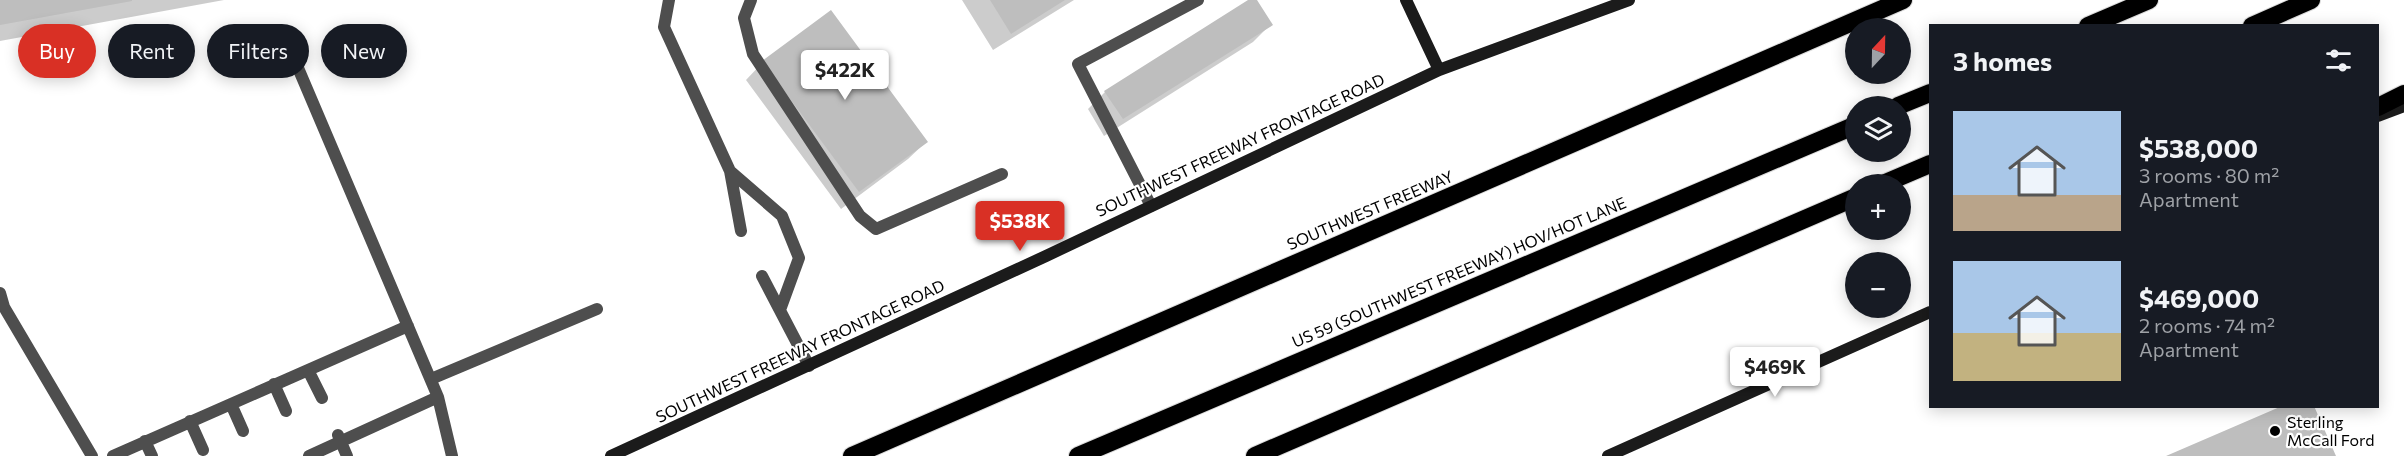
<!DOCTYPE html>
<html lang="en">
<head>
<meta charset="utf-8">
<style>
  :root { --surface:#171b24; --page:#20242c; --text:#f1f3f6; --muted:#9ea1a6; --accent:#d93025 }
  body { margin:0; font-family:Commissioner,sans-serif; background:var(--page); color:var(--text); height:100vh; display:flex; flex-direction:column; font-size:22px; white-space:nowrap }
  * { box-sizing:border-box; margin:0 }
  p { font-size:20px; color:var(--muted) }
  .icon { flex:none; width:33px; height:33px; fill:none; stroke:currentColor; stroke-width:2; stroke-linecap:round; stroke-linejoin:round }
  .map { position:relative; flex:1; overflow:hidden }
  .side { position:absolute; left:1929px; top:24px; width:450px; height:384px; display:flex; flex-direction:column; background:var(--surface); border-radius:0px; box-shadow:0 3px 15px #0003 }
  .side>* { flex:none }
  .guide { position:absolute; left:18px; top:24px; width:570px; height:54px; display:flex; gap:12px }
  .needle { width:39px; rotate:22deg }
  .controls { position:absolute; left:1845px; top:18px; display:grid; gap:12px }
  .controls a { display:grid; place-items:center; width:66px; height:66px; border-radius:50%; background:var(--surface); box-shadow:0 3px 15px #0003; font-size:30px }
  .price { position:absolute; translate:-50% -51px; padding:0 14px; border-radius:6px; background:#fff; color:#222; font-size:20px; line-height:39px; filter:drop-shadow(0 2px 3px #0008) }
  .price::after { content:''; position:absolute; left:50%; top:36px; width:18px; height:14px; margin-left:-9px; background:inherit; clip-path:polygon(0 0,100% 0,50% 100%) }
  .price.selected { background:var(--accent); color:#fff }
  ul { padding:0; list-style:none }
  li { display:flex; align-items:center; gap:18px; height:150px; padding:0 24px }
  li span { display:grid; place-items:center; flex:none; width:168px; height:120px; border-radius:0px; color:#555 }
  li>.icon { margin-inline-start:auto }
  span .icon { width:72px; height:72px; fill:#fffc; stroke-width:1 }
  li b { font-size:26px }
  h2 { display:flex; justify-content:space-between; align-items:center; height:72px; padding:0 24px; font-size:26px }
  .chip { padding:0 21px; border-radius:27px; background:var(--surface); box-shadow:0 3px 15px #0003; font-size:21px; line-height:54px }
  .chip.selected { background:var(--accent); color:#fff }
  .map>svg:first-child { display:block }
</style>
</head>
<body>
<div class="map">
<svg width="2404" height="456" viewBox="0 0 2404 456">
  <rect width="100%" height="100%" fill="#fff"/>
  <!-- shadow -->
  <path fill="#0003" d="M 0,0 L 224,0 L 0,41 Z
    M 962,0 L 1074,0 L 993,50 Z
    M 1251,0 L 1255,0 L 1271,24 L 1253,42 L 1104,136 L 1088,109 L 1105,92 Z
    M 763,62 L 926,142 L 908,159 L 841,209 L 746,80 Z"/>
  <!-- building -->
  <path fill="#bebebe" d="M 0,0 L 132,0 L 132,1 L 0,25 Z
    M 990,0 L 1065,0 L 1011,34 Z
    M 1248,0 L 1257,0 L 1273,25 L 1123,119 L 1104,91 Z
    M 831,10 L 928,142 L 859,192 L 762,61 Z
    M 2282,406 L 2314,406 L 2336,456 L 2166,456 Z"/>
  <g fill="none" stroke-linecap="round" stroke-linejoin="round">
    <!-- highway casing -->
    <g stroke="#dbdbdb" stroke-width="20">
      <path id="highway" d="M 2088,26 L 2149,0
        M 2252,26 L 2311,0
        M 1898,106 L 1930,93
        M 2378,107 L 2404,94
        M 1883,184 L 1930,164
        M 852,456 L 1903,0
        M 1078,456 L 1856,125
        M 1255,456 L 1856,197"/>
    </g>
    <!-- lane -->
    <path stroke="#4e4e4e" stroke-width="12" d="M 669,0 L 664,27 L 730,171 L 741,231
      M 751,0 L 744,18 L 753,54 L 860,216 L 876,229 L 1002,174
      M 290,49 L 438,397 L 452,456
      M 730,171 L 782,216 L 799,258 L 780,310
      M 1151,206 L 1078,64 L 1198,0
      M 762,276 L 809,366
      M 0,293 L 4,307 L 92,456
      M 308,370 L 322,398
      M 431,379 L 597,309
      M 274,384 L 286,411
      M 231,404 L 243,431
      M 190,421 L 203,450
      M 338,435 L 347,456
      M 145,441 L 152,456
      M 113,456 L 408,326
      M 309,456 L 438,397"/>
    <!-- secondary -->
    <path stroke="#1b1b1b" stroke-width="12" d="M 1406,0 L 1439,70
      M 2378,116 L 2404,106
      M 611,456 L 1046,256 L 1439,70 L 1629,0
      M 1608,456 L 1930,312"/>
    <!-- highway -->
    <use href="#highway" stroke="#000" stroke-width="18"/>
  </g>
  <!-- markers -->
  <circle fill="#000" stroke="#fff" stroke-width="2" cx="2275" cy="431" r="6"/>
  <g text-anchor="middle" stroke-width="4.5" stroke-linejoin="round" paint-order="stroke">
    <!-- street labels -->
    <g font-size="16" fill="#000" stroke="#fff">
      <text transform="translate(1240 145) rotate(-25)" y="6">SOUTHWEST FREEWAY FRONTAGE ROAD</text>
      <text transform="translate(1370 210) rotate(-23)" y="6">SOUTHWEST FREEWAY</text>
      <text transform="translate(1459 272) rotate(-23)" y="6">US 59 (SOUTHWEST FREEWAY) HOV/HOT LANE</text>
      <text transform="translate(800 351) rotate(-25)" y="6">SOUTHWEST FREEWAY FRONTAGE ROAD</text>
    </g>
    <!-- poi labels -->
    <g font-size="16" fill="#000" stroke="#fff" text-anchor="start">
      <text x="2287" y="428">Sterling<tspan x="2287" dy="18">McCall Ford</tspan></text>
    </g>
  </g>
</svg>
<div class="controls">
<a><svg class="needle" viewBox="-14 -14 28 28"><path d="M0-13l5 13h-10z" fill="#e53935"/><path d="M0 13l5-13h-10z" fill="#9ea1a6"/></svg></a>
<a><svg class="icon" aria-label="layers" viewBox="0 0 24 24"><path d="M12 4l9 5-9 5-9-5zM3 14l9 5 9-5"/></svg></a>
<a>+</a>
<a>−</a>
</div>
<b class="price" style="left:845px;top:101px">$422K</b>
<b class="price selected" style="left:1020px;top:252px">$538K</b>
<b class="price" style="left:1775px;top:398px">$469K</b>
<div class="guide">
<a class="chip selected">Buy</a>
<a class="chip">Rent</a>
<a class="chip">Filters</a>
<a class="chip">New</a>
</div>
<section class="side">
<h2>3 homes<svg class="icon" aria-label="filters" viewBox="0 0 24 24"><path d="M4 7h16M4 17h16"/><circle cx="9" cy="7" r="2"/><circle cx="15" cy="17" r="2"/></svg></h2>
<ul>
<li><span style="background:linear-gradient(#a9c7e8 70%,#b9a48a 0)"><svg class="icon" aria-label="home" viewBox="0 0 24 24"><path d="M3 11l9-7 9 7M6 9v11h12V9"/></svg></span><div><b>$538,000</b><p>3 rooms · 80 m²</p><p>Apartment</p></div></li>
<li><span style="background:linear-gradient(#a9c7e8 60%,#c2b280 0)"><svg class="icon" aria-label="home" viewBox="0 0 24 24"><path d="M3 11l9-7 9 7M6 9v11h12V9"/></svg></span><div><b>$469,000</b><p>2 rooms · 74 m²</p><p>Apartment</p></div></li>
</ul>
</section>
</div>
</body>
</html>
